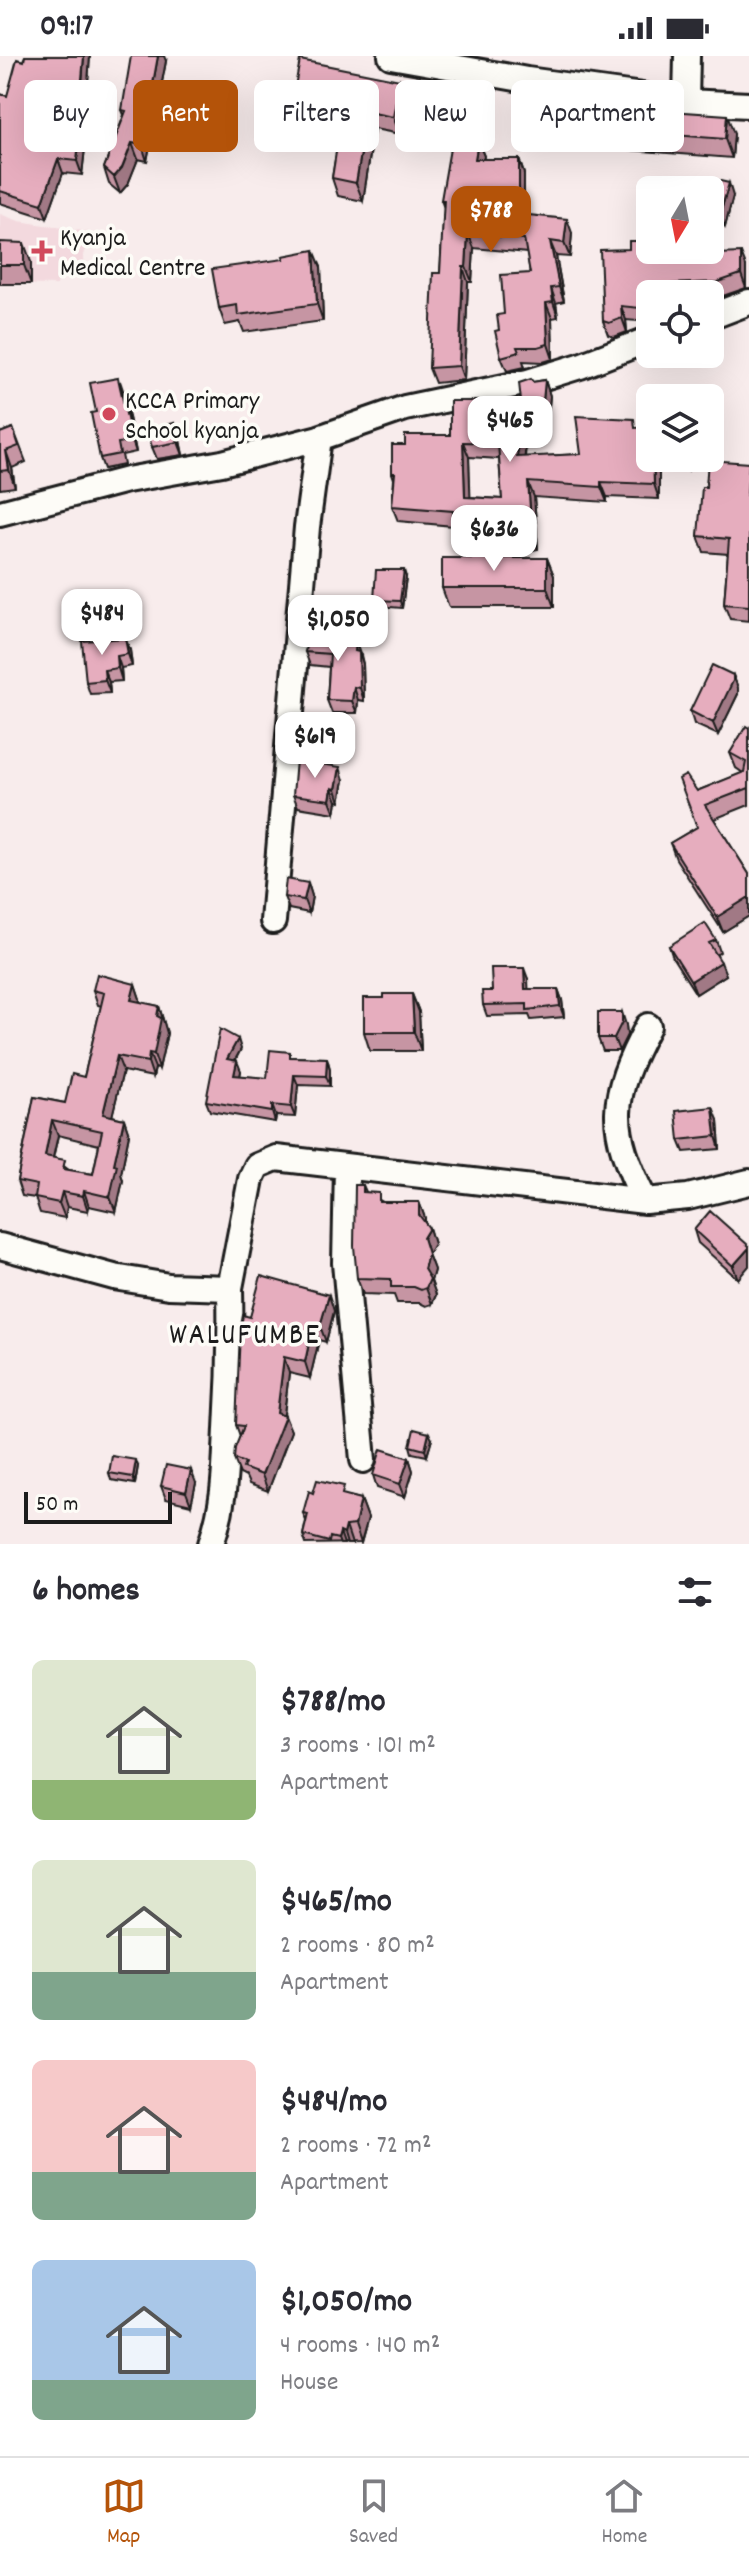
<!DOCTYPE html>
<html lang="en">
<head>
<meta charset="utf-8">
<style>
  :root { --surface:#fff; --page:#f7f7f7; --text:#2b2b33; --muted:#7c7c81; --line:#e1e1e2; --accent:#b45309 }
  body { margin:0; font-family:Dekko,sans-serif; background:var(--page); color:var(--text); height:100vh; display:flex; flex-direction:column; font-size:30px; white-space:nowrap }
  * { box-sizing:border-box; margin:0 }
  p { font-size:26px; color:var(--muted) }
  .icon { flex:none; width:44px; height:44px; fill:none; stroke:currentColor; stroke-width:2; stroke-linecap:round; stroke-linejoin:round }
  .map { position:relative; height:1488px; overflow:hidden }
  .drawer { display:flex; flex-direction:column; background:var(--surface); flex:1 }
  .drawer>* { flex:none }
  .hud { position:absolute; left:24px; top:24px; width:702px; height:72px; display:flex; gap:16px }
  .needle { width:52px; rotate:190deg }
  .tools { position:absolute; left:636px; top:120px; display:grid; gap:16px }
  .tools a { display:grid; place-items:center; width:88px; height:88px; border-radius:12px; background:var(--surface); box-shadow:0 8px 32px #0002; font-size:40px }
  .scale { position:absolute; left:24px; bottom:20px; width:148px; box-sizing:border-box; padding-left:8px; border:4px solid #1c1c1c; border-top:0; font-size:22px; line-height:28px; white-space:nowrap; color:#1c1c1c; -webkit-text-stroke:6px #fdfcf7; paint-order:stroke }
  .price { position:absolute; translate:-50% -68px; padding:0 18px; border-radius:16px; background:#fff; color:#222; font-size:26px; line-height:52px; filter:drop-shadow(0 2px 4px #0008) }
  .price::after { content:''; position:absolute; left:50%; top:48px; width:24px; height:18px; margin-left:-12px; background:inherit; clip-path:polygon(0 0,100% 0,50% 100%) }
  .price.on { background:var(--accent); color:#fff }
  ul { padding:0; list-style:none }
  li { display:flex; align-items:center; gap:24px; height:200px; padding:0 32px }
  li span { display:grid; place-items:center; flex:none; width:224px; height:160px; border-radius:12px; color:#555 }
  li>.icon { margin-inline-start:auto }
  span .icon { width:96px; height:96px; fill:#fffc; stroke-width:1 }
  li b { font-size:34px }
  h2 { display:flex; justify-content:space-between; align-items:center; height:96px; padding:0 32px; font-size:34px }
  .tag { padding:0 28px; border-radius:12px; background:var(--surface); box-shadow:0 8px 32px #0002; font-size:28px; line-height:72px }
  .tag.on { background:var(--accent); color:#fff }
  .status { display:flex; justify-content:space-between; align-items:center; height:56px; padding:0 40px; background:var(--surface); direction:ltr }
  .status svg { height:22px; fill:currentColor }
  .dock { display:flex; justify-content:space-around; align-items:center; height:112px; border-top:2px solid var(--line); background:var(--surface); font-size:22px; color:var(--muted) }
  .dock a { display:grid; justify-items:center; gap:4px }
  .dock .on { color:var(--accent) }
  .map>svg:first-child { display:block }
</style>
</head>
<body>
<div class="status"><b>09:17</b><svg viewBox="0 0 49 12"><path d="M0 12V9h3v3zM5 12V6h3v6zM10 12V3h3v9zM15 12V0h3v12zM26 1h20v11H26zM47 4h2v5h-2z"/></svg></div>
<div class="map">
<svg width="749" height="1488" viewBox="0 0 749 1488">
  <rect width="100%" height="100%" fill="#f8ecec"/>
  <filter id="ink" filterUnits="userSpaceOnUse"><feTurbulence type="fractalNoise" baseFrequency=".0125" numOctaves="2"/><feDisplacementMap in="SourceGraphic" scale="16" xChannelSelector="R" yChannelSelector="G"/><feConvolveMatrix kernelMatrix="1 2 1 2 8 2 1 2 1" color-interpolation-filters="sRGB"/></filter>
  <g filter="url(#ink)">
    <!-- built -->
    <path fill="#f3d9de" d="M 0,158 L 19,165 L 89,176 L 80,219 L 59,214 L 57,229 L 0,228 Z"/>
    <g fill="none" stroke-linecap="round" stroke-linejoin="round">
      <!-- minor casing -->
      <g stroke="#1c1c1c" stroke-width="30">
        <path id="minor" d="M 391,0 L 527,24 L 686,46 L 749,49
          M 686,46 L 687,0
          M 710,261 L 749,246
          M 0,457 L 127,424 L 222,407 L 319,382 L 405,352 L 528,326 L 580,310 L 650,283
          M 273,865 L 307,471 L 319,382
          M 347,1111 L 345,1207 L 363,1404
          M 645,1145 C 608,1071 609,1043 648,970
          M 0,1190 L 114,1221 L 169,1230 L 230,1232 L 251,1123 L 257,1110 L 276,1102 L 645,1145 L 688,1141 L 749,1126
          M 211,1488 C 225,1446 225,1416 227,1373 C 230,1326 231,1279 230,1232"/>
      </g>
      <!-- minor -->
      <use href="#minor" stroke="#fdfcf7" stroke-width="24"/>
    </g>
    <!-- wall -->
    <path fill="#c695a3" stroke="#1c1c1c" stroke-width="2" fill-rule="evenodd" d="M 25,0 L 90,0 L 84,78 L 86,83 L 82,119 L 63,117 L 47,162 L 0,147 L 0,38 L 7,40 Z
      M 166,5 L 147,105 L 138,103 L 128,128 L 120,137 L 109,128 L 104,112 L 124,59 L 122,54 Z
      M 400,24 L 407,41 L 400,78 L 374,73 L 363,145 L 338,140 L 332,122 L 341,67 L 299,59 L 293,41 Z
      M 584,72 L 734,78 L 732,102 L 590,91 Z
      M 478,86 L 484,100 L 483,103 L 519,103 L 524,118 L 524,158 L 572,177 L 570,201 L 556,200 L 564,245 L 556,247 L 558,261 L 552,262 L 553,303 L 543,306 L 523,305 L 525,311 L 507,315 L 501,301 L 499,274 L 504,258 L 530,217 L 527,197 L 474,192 L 472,226 L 468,226 L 464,324 L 435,327 L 429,312 L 440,217 L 444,152 L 441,144 Z
      M 710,134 L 733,140 L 725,171 L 710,167 Z
      M 0,186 L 31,206 L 31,228 L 0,228 Z
      M 650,194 L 669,194 L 671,199 L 746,210 L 746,232 L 723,240 L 710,240 L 710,238 L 650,238 L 650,266 L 626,264 L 627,276 L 614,281 L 608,279 L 603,265 Z
      M 321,211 L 323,265 L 244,276 L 240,266 L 225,269 L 219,252 Z
      M 545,324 L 550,340 L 548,360 L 528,366 L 525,401 L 581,398 L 637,372 L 650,402 L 690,402 L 688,413 L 659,408 L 659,443 L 607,441 L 607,446 L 534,441 L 538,493 L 511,498 L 508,491 L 458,491 L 453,476 L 453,470 L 398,465 L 392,450 L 394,423 L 392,417 L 405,389 L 450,379 L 521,345 L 533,326 ZM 469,401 L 499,403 L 502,443 L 470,441 Z
      M 124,337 L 136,396 L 122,399 L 124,409 L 104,413 L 100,402 L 96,356 Z
      M 174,367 L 179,380 L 183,399 L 157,403 L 152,391 Z
      M 13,372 L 26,406 L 12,412 L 15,431 L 0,433 L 0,377 Z
      M 749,407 L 749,565 L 730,563 L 724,548 L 728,498 L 704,496 L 698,480 L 706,431 Z
      M 547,502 L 554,520 L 554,551 L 449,551 L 442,532 Z
      M 406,521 L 402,552 L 377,550 L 374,544 Z
      M 125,582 L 130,594 L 132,610 L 121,612 L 122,625 L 109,626 L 110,637 L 90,638 L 86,626 Z
      M 348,585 L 361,599 L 363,608 L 364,645 L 358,644 L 357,657 L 332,657 L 327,644 L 329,611 L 310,609 L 305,596 Z
      M 733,619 L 738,632 L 738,638 L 718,679 L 694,668 L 690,655 Z
      M 749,672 L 749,749 L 714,763 L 749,818 L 749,860 L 723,876 L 676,803 L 670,787 L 697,771 L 697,735 L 743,717 L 736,712 L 730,697 Z
      M 344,724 L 340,746 L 337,745 L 335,757 L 298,751 L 293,739 Z
      M 308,827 L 312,840 L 309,857 L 289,853 L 284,841 Z
      M 716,884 L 720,896 L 716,899 L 726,919 L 696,938 L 673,902 L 669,890 Z
      M 528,923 L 528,933 L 558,933 L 562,944 L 564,961 L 531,964 L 529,959 L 487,960 L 483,949 L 492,935 Z
      M 135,928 L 140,943 L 139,946 L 159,950 L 167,977 L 159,1013 L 155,1012 L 153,1021 L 123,1015 L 112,1060 L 124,1063 L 129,1078 L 121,1118 L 123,1124 L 116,1156 L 89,1150 L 88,1155 L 67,1151 L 65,1162 L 40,1157 L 35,1142 L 22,1140 L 17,1125 L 34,1041 L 65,1047 L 84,1021 L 101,950 L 98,949 L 93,934 ZM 58,1079 L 99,1089 L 93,1118 L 69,1114 L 53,1102 Z
      M 412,938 L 419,956 L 421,995 L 370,995 L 364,976 L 384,942 Z
      M 626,969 L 627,979 L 619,995 L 603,995 L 598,982 Z
      M 241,993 L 235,1005 L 241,1015 L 240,1020 L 267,1022 L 292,1001 L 327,1002 L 330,1013 L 330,1030 L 298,1029 L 295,1061 L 276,1060 L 275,1066 L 210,1055 L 206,1045 Z
      M 718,1064 L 720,1093 L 684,1096 L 679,1084 Z
      M 363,1129 L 366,1136 L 383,1146 L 419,1146 L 425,1162 L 425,1167 L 429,1172 L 434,1188 L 428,1198 L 434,1214 L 431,1225 L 436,1239 L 432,1248 L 426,1250 L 420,1247 L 397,1247 L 394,1239 L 363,1238 L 357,1222 Z
      M 694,1174 L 749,1190 L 738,1223 L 698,1187 Z
      M 334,1255 L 326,1286 L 319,1284 L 310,1322 L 289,1317 L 284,1359 L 291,1375 L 268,1435 L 249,1428 L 246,1421 L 240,1418 L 234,1403 L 240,1380 L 236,1369 L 250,1261 Z
      M 432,1383 L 427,1400 L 412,1397 L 410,1390 Z
      M 409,1402 L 413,1415 L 405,1441 L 377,1432 L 373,1419 Z
      M 138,1410 L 135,1428 L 111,1424 L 109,1417 Z
      M 196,1427 L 191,1449 L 166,1443 L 161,1430 Z
      M 348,1440 L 361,1443 L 368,1462 L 361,1487 L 306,1488 L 303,1479 L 306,1465 L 303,1457 Z"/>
    <!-- shaded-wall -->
    <path fill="#a17985" stroke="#1c1c1c" stroke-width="2" d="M 84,0 L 90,0 L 84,78 L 86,83 L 82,119 L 77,105 Z
      M 158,0 L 164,0 L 166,5 L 147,105 L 142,89 Z
      M 400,24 L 407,41 L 400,78 L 393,61 Z
      M 368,56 L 374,73 L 363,145 L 356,127 Z
      M 727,59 L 734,78 L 732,102 L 725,83 Z
      M 478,86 L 484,100 L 480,118 L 475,103 Z
      M 132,87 L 138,103 L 128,128 L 120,137 L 114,121 Z
      M 58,103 L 63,117 L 47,162 L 42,148 Z
      M 519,103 L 524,118 L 524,172 L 519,158 Z
      M 729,127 L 733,140 L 725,171 L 720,158 Z
      M 567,163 L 572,177 L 570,201 L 564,187 Z
      M 468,177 L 474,192 L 472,226 L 466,211 Z
      M 550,185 L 556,200 L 564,245 L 559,231 Z
      M 24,187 L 31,206 L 31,228 L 24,209 Z
      M 314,194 L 321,211 L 323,265 L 317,248 Z
      M 741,197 L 746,210 L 746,232 L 741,218 Z
      M 463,211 L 468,226 L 464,324 L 459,310 Z
      M 551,232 L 556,247 L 558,261 L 553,246 Z
      M 546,247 L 552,262 L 553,303 L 548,288 Z
      M 621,250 L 626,264 L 627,276 L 622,262 Z
      M 545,324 L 550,340 L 548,360 L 543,345 Z
      M 120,325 L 124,337 L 136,396 L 132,385 Z
      M 522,351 L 528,366 L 523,417 L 517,401 Z
      M 174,367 L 179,380 L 183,399 L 178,386 Z
      M 463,386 L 469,401 L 471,457 L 465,441 Z
      M 6,395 L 12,412 L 15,431 L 9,414 Z
      M 653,402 L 657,402 L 659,408 L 659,443 L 654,428 Z
      M 684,402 L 690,402 L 688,413 Z
      M 528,426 L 534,441 L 538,493 L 532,478 Z
      M 601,426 L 607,441 L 607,446 L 601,431 Z
      M 547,502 L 554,520 L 554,551 L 547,532 Z
      M 404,514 L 406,521 L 402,552 L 400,545 Z
      M 125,582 L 130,594 L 132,610 L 128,598 Z
      M 356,586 L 363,608 L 364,645 L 360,632 L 355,595 Z
      M 117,600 L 121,612 L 122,625 L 118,612 Z
      M 104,614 L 109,626 L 110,637 L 105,624 Z
      M 733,619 L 738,632 L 738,638 L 718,679 L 713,667 Z
      M 354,631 L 358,644 L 357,657 L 352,645 Z
      M 340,711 L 344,724 L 340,746 L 336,733 Z
      M 332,732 L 337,745 L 335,757 L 330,744 Z
      M 308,827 L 312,840 L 309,857 L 304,844 Z
      M 749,841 L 749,860 L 723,876 L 717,861 Z
      M 721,906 L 726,919 L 696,938 L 691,925 Z
      M 524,912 L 528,923 L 529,944 L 525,933 Z
      M 135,928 L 140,943 L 136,959 L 131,944 Z
      M 558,933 L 562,944 L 564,961 L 560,950 Z
      M 412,938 L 419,956 L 421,995 L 414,976 Z
      M 159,950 L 167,977 L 159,1013 L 154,998 L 157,960 Z
      M 622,956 L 626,969 L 627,979 L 619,995 L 614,982 Z
      M 238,983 L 241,993 L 230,1013 L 227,1003 Z
      M 149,997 L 155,1012 L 153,1021 L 148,1006 Z
      M 117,1000 L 123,1015 L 109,1073 L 103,1058 Z
      M 327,1002 L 330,1013 L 330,1030 L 326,1020 Z
      M 237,1005 L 241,1015 L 238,1030 L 234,1019 Z
      M 294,1019 L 298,1029 L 295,1061 L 291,1051 Z
      M 272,1049 L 276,1060 L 275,1066 L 272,1056 Z
      M 713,1051 L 718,1064 L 720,1093 L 716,1080 Z
      M 124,1063 L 129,1078 L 121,1118 L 123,1124 L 116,1156 L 110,1141 L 114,1108 Z
      M 52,1064 L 58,1079 L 50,1115 L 45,1100 Z
      M 84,1135 L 89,1150 L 88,1155 L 83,1140 Z
      M 62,1136 L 67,1151 L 65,1162 L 59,1147 Z
      M 419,1146 L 425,1162 L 425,1175 L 419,1159 Z
      M 429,1172 L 434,1188 L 428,1198 L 423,1182 Z
      M 749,1192 L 749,1210 L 738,1223 L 733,1210 Z
      M 428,1198 L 434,1214 L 431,1225 L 436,1239 L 432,1248 L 426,1232 L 424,1213 Z
      M 329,1239 L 334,1255 L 326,1286 L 320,1270 Z
      M 313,1268 L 319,1284 L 310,1322 L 305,1306 Z
      M 284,1301 L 289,1317 L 283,1365 L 285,1360 L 291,1375 L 268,1435 L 262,1419 L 277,1357 Z
      M 429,1377 L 432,1383 L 427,1400 L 425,1394 Z
      M 409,1402 L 413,1415 L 405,1441 L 400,1428 Z
      M 136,1404 L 138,1410 L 135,1428 L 133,1421 Z
      M 191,1414 L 196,1427 L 191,1449 L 186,1436 Z
      M 361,1443 L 368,1462 L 361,1487 L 355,1469 Z
      M 346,1470 L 352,1488 L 347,1488 L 344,1478 Z
      M 340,1476 L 344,1488 L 340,1488 L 338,1483 Z"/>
    <!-- building -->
    <path fill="#e6adbe" stroke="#1c1c1c" stroke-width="2" fill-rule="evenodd" d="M 25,0 L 84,0 L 78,69 L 81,69 L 77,105 L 58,103 L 42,148 L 0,135 L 0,38 L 7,40 L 17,3 L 24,5 Z
      M 131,0 L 158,0 L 142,89 L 132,87 L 122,112 L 114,121 L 104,112 L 126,55 L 122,54 Z
      M 300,4 L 400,24 L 393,61 L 368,56 L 356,127 L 332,122 L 343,51 L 293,41 Z
      M 585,49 L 727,59 L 725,83 L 584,72 Z
      M 452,81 L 478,86 L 475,103 L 519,103 L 519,158 L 567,163 L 564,187 L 550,185 L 559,231 L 551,232 L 553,246 L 546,247 L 548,288 L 538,291 L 517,291 L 519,296 L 501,301 L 495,275 L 499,274 L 497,259 L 504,258 L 501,219 L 530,217 L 524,183 L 468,177 L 466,211 L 463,211 L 459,310 L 429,312 L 433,217 L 440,217 L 444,144 L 441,144 Z
      M 703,121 L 729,127 L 720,158 L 710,156 L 710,134 L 700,134 Z
      M 629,185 L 650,185 L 650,194 L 667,194 L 667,200 L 741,197 L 741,218 L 718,226 L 670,228 L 668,238 L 650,238 L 650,253 L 621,250 L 622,262 L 609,267 L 603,265 L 600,194 L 629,193 Z
      M 0,186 L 24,187 L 24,209 L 0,209 Z
      M 314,194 L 317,248 L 238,259 L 237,249 L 219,252 L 212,213 L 284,203 L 283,200 Z
      M 118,322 L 132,385 L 118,387 L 120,398 L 100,402 L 91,357 L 96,356 L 90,327 Z
      M 531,323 L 533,326 L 545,324 L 543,345 L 522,351 L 517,401 L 581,398 L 576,360 L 634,363 L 635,372 L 647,371 L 648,364 L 650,364 L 650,402 L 653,402 L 654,428 L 601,426 L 601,431 L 528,426 L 532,478 L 505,482 L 505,476 L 453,476 L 453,455 L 392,450 L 395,417 L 392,417 L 392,389 L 405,389 L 405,379 L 450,379 L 450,345 L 521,345 L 519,327 ZM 463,386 L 498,387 L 502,443 L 465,441 Z
      M 174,367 L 178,386 L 152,391 L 147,374 Z
      M 13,372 L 19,390 L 6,395 L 9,414 L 0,415 L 0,377 Z
      M 708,404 L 749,407 L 747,439 L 749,439 L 749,550 L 724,548 L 729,483 L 698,480 L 702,431 L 706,431 Z
      M 442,502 L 547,502 L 547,532 L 442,532 Z
      M 376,514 L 404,514 L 400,545 L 374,544 Z
      M 325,571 L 344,574 L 343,584 L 356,586 L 355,595 L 359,596 L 360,632 L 354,631 L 352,645 L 327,644 L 330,598 L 305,596 L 307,581 L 323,581 Z
      M 125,582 L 128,598 L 117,600 L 118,612 L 104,614 L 105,624 L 86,626 L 82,585 Z
      M 712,609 L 733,619 L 733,625 L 713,667 L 690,655 Z
      M 746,670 L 749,672 L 749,732 L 705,749 L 749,818 L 749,841 L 717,861 L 670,787 L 697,771 L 679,723 L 686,719 L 697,735 L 744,716 L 746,706 L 730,697 Z
      M 296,704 L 340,711 L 336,733 L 332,732 L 330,744 L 293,739 Z
      M 286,823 L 308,827 L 304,844 L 284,841 Z
      M 705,867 L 716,884 L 709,887 L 721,906 L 691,925 L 669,890 Z
      M 491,912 L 524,912 L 525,933 L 558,933 L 560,950 L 527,954 L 527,948 L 483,949 L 482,935 L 492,935 Z
      M 97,918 L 135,928 L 131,944 L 159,950 L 157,960 L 161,962 L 154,998 L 149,997 L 148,1006 L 117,1000 L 103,1058 L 124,1063 L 114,1108 L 117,1109 L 110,1141 L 84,1135 L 83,1140 L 62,1136 L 59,1147 L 35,1142 L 37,1129 L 17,1125 L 34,1041 L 65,1047 L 72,1018 L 84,1021 L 104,937 L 93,934 ZM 52,1064 L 102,1075 L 93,1118 L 63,1113 L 65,1104 L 45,1100 Z
      M 384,938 L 412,938 L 414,976 L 364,976 L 364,942 L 384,942 Z
      M 598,956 L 622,956 L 622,966 L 614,982 L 598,982 Z
      M 220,973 L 238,983 L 227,1003 L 237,1005 L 234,1019 L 267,1022 L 270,994 L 290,996 L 290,1001 L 327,1002 L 326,1020 L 294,1019 L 291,1051 L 272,1049 L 272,1056 L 206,1045 Z
      M 713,1051 L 716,1080 L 679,1084 L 676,1055 Z
      M 355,1129 L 363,1129 L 363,1136 L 379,1137 L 379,1146 L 419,1146 L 419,1159 L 429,1172 L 423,1182 L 428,1198 L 424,1213 L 430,1223 L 426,1232 L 421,1234 L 414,1231 L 391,1231 L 391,1223 L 357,1222 L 354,1190 Z
      M 710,1155 L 749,1190 L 749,1192 L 733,1210 L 694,1174 Z
      M 261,1220 L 329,1239 L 320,1270 L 313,1268 L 305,1306 L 284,1301 L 277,1357 L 285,1360 L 262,1419 L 243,1412 L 245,1407 L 234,1403 L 235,1392 L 244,1370 L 236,1369 L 240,1275 L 243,1259 L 250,1261 Z
      M 414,1373 L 429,1377 L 425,1394 L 410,1390 Z
      M 381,1393 L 409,1402 L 400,1428 L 373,1419 Z
      M 112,1400 L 136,1404 L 133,1421 L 109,1417 Z
      M 166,1409 L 191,1414 L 186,1436 L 161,1430 Z
      M 317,1424 L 344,1430 L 342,1438 L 361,1443 L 355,1469 L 346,1470 L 344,1478 L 340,1476 L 338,1483 L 330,1481 L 329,1486 L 303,1479 L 308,1458 L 303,1457 L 309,1435 L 313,1437 Z"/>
  </g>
  <!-- markers -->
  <g fill="#d1495b" stroke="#fdfcf7" stroke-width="3">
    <path d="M38 183h8v8h8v8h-8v8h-8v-8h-8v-8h8z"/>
    <circle cx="109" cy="358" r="8"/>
  </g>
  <g text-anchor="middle" stroke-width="7" stroke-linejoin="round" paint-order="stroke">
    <!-- poi labels -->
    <g font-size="26" fill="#1c1c1c" stroke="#fdfcf7" text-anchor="start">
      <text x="60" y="189">Kyanja<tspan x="60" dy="30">Medical Centre</tspan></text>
      <text x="125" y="352">KCCA Primary<tspan x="125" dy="30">School kyanja</tspan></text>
    </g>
    <!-- quarter labels -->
    <g font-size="30" letter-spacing="2" fill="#1c1c1c" stroke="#fdfcf7">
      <text x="245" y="1287">WALUFUMBE</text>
    </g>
  </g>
</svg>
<div class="tools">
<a><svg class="needle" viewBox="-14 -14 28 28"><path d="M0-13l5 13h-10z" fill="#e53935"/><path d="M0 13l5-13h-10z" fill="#7c7c81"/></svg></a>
<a><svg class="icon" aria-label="locate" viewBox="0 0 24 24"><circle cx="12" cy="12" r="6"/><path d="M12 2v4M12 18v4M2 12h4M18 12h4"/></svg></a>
<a><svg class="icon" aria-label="layers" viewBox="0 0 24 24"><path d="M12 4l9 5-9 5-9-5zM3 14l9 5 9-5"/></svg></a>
</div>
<div class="scale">50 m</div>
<b class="price on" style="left:491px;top:198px">$788</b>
<b class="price" style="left:510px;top:408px">$465</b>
<b class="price" style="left:494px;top:517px">$636</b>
<b class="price" style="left:102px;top:601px">$484</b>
<b class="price" style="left:338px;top:607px">$1,050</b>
<b class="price" style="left:315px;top:724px">$619</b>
<div class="hud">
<a class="tag">Buy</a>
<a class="tag on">Rent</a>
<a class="tag">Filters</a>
<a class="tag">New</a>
<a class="tag">Apartment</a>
</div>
</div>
<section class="drawer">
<h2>6 homes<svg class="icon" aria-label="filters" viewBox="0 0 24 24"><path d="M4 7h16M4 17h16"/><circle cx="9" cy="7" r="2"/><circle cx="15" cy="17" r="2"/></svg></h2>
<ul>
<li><span style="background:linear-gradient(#dfe7d0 75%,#8fb573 0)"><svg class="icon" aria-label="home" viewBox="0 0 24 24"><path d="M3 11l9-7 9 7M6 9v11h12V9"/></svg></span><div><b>$788/mo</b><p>3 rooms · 101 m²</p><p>Apartment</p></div></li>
<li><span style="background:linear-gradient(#dfe7d0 70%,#7fa58c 0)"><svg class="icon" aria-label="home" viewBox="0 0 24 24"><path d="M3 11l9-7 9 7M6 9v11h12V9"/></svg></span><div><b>$465/mo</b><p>2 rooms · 80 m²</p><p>Apartment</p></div></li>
<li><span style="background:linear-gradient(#f6c9c9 70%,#7fa58c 0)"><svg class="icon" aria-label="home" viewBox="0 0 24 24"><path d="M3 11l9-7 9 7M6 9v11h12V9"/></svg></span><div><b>$484/mo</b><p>2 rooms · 72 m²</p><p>Apartment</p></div></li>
<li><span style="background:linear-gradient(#a9c7e8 75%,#7fa58c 0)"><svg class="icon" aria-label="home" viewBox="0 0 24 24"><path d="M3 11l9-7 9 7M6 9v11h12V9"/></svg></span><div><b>$1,050/mo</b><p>4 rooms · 140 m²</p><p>House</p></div></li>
</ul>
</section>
<nav class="dock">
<a class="on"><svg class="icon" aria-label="map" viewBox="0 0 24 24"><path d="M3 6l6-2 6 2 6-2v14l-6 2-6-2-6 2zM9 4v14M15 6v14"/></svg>Map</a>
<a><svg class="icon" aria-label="saved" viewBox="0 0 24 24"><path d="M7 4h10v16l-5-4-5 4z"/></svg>Saved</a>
<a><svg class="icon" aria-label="home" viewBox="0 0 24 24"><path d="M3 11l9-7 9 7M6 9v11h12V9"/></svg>Home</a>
</nav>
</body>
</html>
